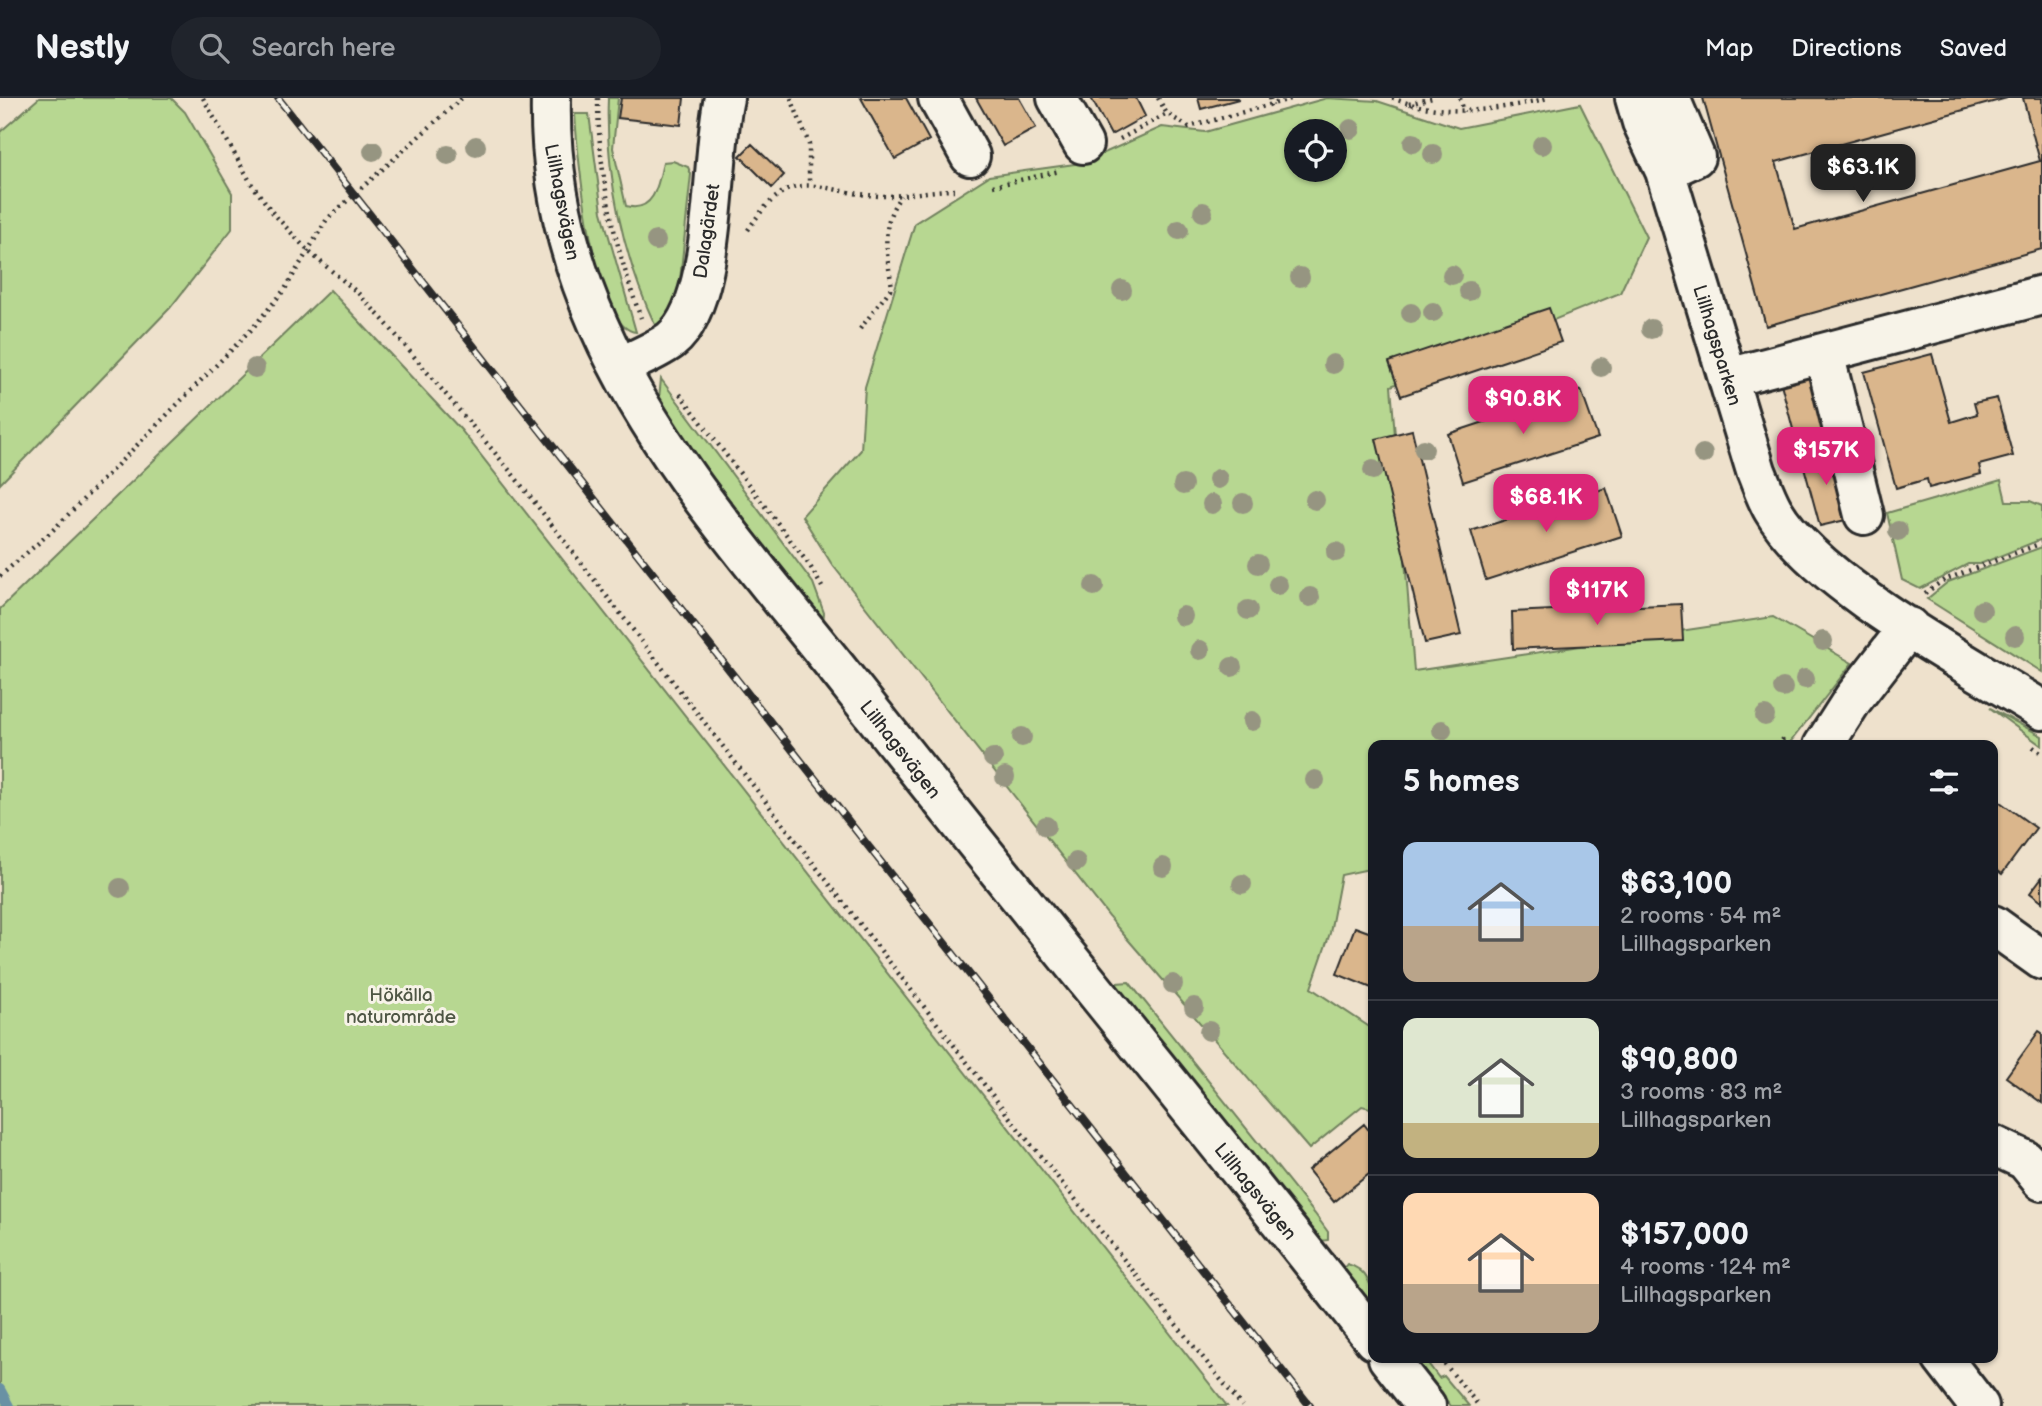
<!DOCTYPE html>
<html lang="en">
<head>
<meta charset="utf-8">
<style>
  :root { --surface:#171b24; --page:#20242c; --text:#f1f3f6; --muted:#9ea1a6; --line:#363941; --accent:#db2777 }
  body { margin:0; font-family:"Balsamiq Sans",sans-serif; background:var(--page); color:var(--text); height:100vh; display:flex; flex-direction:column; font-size:26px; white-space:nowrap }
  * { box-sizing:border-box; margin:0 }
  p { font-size:23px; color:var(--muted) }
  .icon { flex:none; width:38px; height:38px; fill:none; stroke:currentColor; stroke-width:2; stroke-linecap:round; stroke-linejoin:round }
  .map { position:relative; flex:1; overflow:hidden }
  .side { position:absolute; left:1368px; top:642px; width:630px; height:623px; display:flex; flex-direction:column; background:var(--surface); border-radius:14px; box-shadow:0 2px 5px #0004 }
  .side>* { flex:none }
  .controls { position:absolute; left:1284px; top:21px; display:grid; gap:14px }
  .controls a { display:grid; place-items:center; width:63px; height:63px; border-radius:50%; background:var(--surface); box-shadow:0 2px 5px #0004; font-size:35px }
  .price { position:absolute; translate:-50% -60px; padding:0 16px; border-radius:14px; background:var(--accent); color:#fff; font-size:23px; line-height:46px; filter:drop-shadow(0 2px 4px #0008) }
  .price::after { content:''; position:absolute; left:50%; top:42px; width:21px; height:16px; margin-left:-10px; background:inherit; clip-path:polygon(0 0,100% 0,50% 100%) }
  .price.on { background:#222; color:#fff }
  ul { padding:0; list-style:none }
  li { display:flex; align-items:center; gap:21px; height:175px; padding:0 35px }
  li+li { border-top:2px solid var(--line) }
  li span { display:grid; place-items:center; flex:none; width:196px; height:140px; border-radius:14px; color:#555 }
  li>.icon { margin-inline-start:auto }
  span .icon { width:84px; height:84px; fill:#fffc; stroke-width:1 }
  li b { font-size:30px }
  h2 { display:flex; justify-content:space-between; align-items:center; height:84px; padding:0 35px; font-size:30px }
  header { display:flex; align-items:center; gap:42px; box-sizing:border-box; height:98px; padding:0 35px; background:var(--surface); border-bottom:2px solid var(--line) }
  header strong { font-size:33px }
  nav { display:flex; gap:38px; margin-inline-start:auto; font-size:24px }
  .search { width:490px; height:63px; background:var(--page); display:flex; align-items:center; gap:18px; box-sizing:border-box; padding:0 24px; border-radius:38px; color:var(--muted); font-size:26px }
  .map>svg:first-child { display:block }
</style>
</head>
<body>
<header>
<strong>Nestly</strong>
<div class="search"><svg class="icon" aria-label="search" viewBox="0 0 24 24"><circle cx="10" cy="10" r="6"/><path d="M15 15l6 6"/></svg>Search here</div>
<nav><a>Map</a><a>Directions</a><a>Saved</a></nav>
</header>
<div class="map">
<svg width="2042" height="1308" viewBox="0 0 2042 1308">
  <rect width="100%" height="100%" fill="#eee1cc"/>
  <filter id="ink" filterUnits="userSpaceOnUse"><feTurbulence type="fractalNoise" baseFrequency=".0143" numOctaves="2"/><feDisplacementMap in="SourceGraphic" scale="14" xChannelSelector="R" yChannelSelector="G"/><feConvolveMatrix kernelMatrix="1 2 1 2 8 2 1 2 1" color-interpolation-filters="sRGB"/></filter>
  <g filter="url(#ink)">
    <!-- green -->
    <path fill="#b7d791" stroke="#71815e" stroke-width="2" fill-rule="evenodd" d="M 39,0 L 171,0 L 185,14 L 232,95 L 232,131 L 170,210 L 0,386 L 0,34 Z
      M 608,0 L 618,0 L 613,50 L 626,108 C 655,116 659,83 663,64 L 673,63 L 688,69 L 691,76 L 678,202 L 668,220 L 656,229 C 623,159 605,77 608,0 Z
      M 1327,0 L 1377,3 L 1459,30 L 1580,6 L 1646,139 L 1620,195 L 1391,288 L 1414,573 L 1773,519 L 1852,565 L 1788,647 L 1374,648 L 1374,770 L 1341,777 L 1330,835 L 1311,890 L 1374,932 L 1374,1011 L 1362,1008 L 1309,1051 L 1118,830 L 831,465 L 802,418 L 861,352 L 865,289 L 915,125 L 989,78 L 1082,65 L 1162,29 L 1205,34 ZM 1297,33 L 1335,33 L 1335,72 L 1297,72 Z
      M 575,16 L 589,16 L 602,114 L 636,234 C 593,231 577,53 575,16 Z
      M 330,192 L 461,332 L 1227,1308 L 0,1308 L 0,511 Z
      M 661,281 L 813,485 L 824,515 L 823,525 L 679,335 L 659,301 Z
      M 2001,382 L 2006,403 L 2030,403 L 2042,408 L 2042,441 L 1980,466 L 1968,466 L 1920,491 L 1902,482 L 1887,415 Z
      M 2042,449 L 2042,574 L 1927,501 L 1948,484 Z
      M 1990,610 L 2042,638 L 2042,648 Z
      M 1129,884 L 1315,1116 L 1328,1134 L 1328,1142 L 1321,1143 L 1118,894 L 1117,885 Z
      M 1347,1166 C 1368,1171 1374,1191 1374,1209 L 1343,1171 Z
      M 1414,1260 L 1424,1260 L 1439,1280 L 1444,1278 L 1469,1308 L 1451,1308 Z"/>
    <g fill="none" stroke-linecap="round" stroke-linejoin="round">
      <!-- stream -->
      <path stroke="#6991a4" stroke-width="10" d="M 0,1291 L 9,1308"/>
    </g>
    <!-- building -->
    <path fill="#dab68c" stroke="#2b2b2b" stroke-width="2" d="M 621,0 L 684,0 L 681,27 L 618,20 Z
      M 861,0 L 906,0 L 929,42 L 895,61 Z
      M 976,0 L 1019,0 L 1036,30 L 1003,48 Z
      M 1091,0 L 1136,0 L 1145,18 L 1111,37 Z
      M 1198,0 L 1238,0 L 1239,1 L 1201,11 Z
      M 1703,0 L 2007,0 L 1776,64 L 1795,131 L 2040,63 L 2023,0 L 2042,0 L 2042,151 L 1766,228 Z
      M 752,46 L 784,77 L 772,90 L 740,58 Z
      M 1549,210 L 1561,244 L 1401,298 L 1389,264 Z
      M 1932,256 L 1951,324 L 1977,316 L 1974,305 L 1997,300 L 2013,358 L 1979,367 L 1981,376 L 1929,390 L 1927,381 L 1896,390 L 1864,274 Z
      M 1813,269 L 1833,340 L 1798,350 L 1779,278 Z
      M 1581,292 L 1598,340 L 1463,384 L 1448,336 Z
      M 1412,332 L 1461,537 L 1425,545 L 1376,341 Z
      M 1831,349 L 1850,421 L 1820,428 L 1801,358 Z
      M 1606,390 L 1622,438 L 1486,482 L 1471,433 Z
      M 1681,506 L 1683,543 L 1513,551 L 1512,514 Z
      M 1993,699 L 2036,730 L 2002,776 L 1993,769 Z
      M 2042,779 L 2042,804 L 2030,795 Z
      M 1355,829 L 1374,836 L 1374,891 L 1337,876 Z
      M 2039,933 L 2042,935 L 2042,1005 L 2006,979 Z
      M 1364,1026 L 1374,1039 L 1374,1072 L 1334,1104 L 1308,1072 Z"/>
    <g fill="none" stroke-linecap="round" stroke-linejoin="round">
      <!-- minor casing -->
      <g stroke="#2b2b2b" stroke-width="44">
        <path id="minor" d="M 551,0 C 549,79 567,156 599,228 C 658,362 762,475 851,588 C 1024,808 1202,1022 1374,1242
          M 938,0 L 970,58
          M 1057,0 L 1083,46
          M 1635,0 L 1642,24 L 1665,73 L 1756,373 C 1761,385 1766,400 1773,412 C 1816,486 1967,565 2042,612
          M 1665,73 L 1695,59 L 1670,0
          M 1824,255 L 1864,417
          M 619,269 C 636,261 656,253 671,242 C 719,203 710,59 724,0
          M 1728,280 L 2042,197
          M 1823,648 L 1853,601 L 1909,529
          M 1993,827 L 2042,862
          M 1993,1047 L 2025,1062 L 2042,1083
          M 1388,1260 L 1426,1308
          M 1942,1260 L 1979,1308"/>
      </g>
      <!-- path -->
      <path stroke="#2b2b2b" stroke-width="4.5" stroke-dasharray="2 5" stroke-linecap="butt" d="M 203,0 L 251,85 L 273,115 L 308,153 L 358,195 L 385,224 L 511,374 L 1017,1029 L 1242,1308
        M 598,0 C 598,77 615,149 641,220
        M 791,0 L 809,46 L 809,86
        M 1158,0 L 1167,16
        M 1270,0 L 1272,8
        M 1392,0 C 1445,20 1495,13 1548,0
        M 1460,0 L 1464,14
        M 1409,6 L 1433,0
        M 1120,41 L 1167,16 L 1189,29 L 1294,0
        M 993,88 L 1060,73
        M 748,132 C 793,63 815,94 879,98 C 904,99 928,92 954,92
        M 860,231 L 892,189 C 887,157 879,126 901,98
        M 680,296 L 810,468 L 822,489
        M 0,478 L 51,434 L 251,232 L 285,191 L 327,121 L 462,0
        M 1925,495 L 1944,482 L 2042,445
        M 1778,648 L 1786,637
        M 2033,649 L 2042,656
        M 1440,1260 L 1479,1308"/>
      <!-- minor -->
      <use href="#minor" stroke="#f7f3e8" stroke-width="38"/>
      <!-- rail casing -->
      <g stroke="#2b2b2b" stroke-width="8">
        <path id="rail" d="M 278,0 L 1310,1308"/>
      </g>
      <!-- rail -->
      <use href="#rail" stroke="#f7f3e8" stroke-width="5" stroke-dasharray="16" stroke-linecap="butt"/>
    </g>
    <!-- trees -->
    <g fill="#969581">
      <circle cx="1351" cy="31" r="10"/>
      <circle cx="1413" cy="45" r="10"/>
      <circle cx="1542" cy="47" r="10"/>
      <circle cx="476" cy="48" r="10"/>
      <circle cx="373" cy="53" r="10"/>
      <circle cx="1433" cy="56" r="10"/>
      <circle cx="448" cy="57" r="10"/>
      <circle cx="1203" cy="114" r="10"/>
      <circle cx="1179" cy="132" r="10"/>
      <circle cx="656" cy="143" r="10"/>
      <circle cx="1452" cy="177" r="10"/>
      <circle cx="1300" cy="179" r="10"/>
      <circle cx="1122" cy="192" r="10"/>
      <circle cx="1469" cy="193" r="10"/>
      <circle cx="1433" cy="214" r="10"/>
      <circle cx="1411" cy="215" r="10"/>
      <circle cx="1651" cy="231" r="10"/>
      <circle cx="1333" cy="266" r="10"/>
      <circle cx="1601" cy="269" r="10"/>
      <circle cx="255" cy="270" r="10"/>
      <circle cx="1424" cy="351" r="10"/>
      <circle cx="1703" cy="356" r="10"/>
      <circle cx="1373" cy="372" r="10"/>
      <circle cx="1218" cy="381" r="10"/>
      <circle cx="1183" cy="387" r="10"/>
      <circle cx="1315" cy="402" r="10"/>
      <circle cx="1243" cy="405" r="10"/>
      <circle cx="1212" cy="406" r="10"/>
      <circle cx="1898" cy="433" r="10"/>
      <circle cx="1336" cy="454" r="10"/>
      <circle cx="1258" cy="466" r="10"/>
      <circle cx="1278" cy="487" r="10"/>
      <circle cx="1094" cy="488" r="10"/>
      <circle cx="1310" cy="499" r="10"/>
      <circle cx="1248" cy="512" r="10"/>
      <circle cx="1982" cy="512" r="10"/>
      <circle cx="1183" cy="518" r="10"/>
      <circle cx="2015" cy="538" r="10"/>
      <circle cx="1823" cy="543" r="10"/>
      <circle cx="1200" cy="552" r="10"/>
      <circle cx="1232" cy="569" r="10"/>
      <circle cx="1805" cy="581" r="10"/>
      <circle cx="1783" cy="590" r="10"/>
      <circle cx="1765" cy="618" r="10"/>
      <circle cx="1252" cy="623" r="10"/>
      <circle cx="1442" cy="632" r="10"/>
      <circle cx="1022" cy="639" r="10"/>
      <circle cx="993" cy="660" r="10"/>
      <circle cx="1005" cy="679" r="10"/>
      <circle cx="1315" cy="682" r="10"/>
      <circle cx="1046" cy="728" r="10"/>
      <circle cx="1076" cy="764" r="10"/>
      <circle cx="1163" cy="769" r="10"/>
      <circle cx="1242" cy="786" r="10"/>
      <circle cx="120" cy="790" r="10"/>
      <circle cx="1173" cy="886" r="10"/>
      <circle cx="1194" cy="909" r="10"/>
      <circle cx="1209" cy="933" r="10"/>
    </g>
  </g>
  <g text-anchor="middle" stroke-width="6" stroke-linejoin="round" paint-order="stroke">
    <!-- street labels -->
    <g font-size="19" fill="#2b2b2b" stroke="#f7f3e8">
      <text transform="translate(563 104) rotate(79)" y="7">Lillhagsvägen</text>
      <text transform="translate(706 133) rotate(-82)" y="7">Dalagärdet</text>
      <text transform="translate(1718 247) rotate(73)" y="7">Lillhagsparken</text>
      <text transform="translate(901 651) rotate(52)" y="7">Lillhagsvägen</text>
      <text transform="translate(1256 1093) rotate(51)" y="7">Lillhagsvägen</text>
    </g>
    <!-- park labels -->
    <g font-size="19" fill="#4e5644" stroke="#f7f3e8">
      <text x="401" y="903">Hökälla<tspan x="401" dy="22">naturområde</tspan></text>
    </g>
  </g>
</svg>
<div class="controls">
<a><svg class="icon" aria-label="locate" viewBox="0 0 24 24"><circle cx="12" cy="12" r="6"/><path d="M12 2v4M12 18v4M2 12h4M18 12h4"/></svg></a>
</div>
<b class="price on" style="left:1863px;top:106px">$63.1K</b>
<b class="price" style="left:1523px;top:338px">$90.8K</b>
<b class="price" style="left:1826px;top:389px">$157K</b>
<b class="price" style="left:1546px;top:436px">$68.1K</b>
<b class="price" style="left:1597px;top:529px">$117K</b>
<section class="side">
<h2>5 homes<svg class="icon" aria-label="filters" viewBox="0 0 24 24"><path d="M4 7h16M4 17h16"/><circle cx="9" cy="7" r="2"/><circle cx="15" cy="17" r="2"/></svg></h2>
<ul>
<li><span style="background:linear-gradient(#a9c7e8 60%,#b9a48a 0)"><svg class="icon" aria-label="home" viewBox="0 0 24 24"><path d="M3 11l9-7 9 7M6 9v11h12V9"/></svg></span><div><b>$63,100</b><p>2 rooms · 54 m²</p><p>Lillhagsparken</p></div></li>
<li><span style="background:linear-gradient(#dfe7d0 75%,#c2b280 0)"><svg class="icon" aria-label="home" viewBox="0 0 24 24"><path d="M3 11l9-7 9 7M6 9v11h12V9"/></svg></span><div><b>$90,800</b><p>3 rooms · 83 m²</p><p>Lillhagsparken</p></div></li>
<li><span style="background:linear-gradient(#ffd9b3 65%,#b9a48a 0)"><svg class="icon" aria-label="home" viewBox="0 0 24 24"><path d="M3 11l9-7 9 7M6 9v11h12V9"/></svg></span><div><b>$157,000</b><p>4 rooms · 124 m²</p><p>Lillhagsparken</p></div></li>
</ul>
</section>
</div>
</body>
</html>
